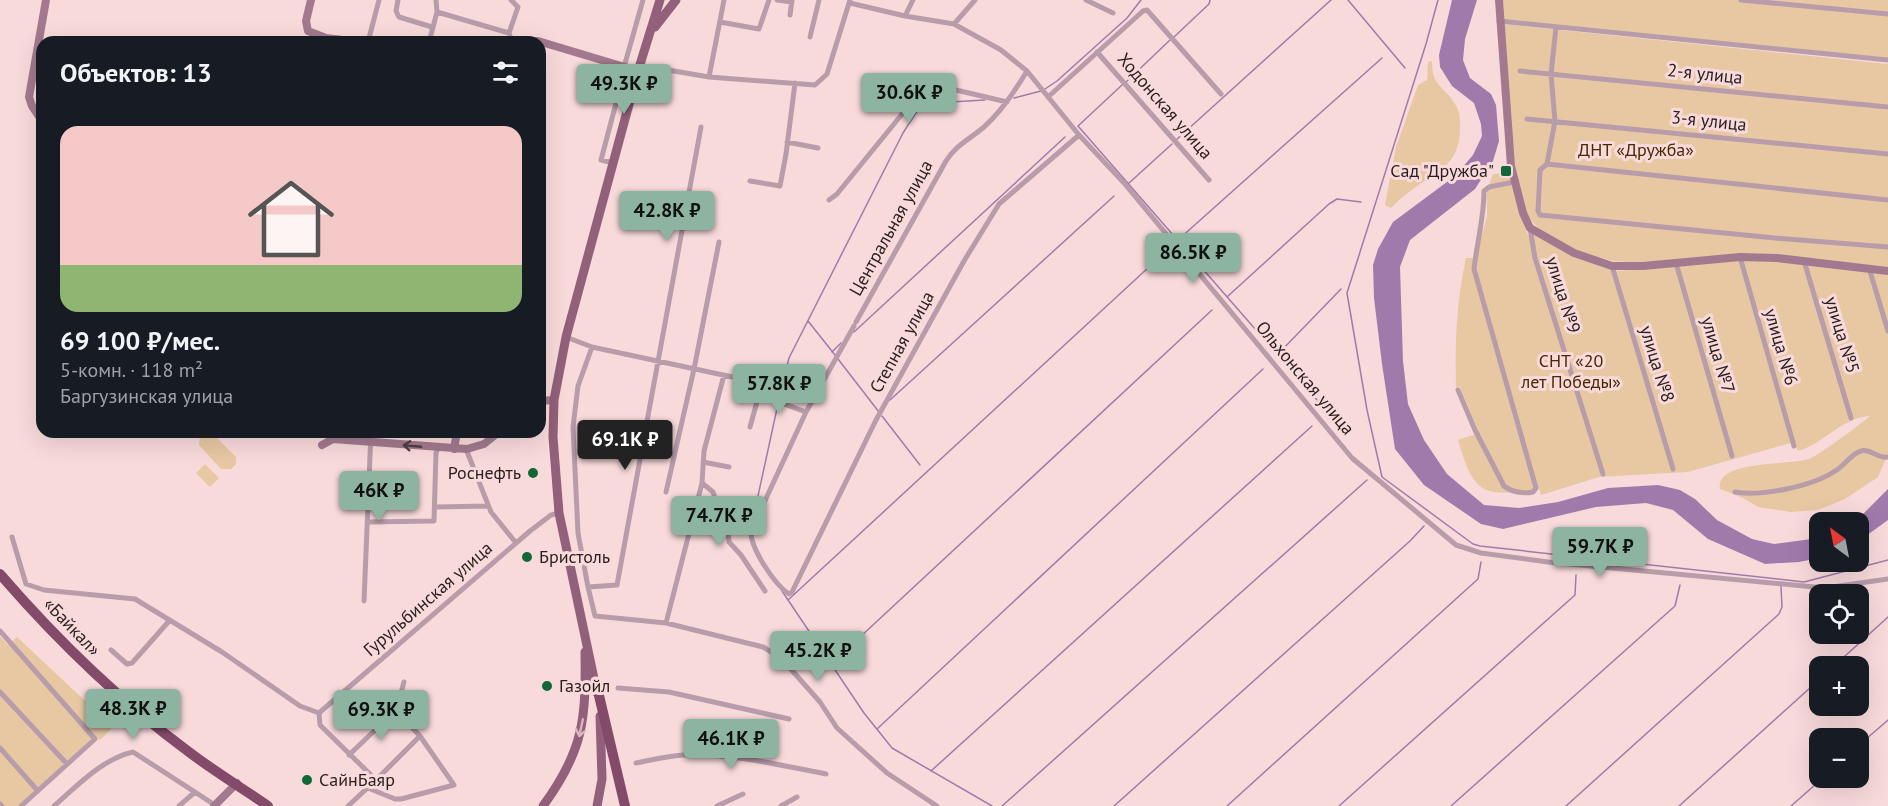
<!DOCTYPE html>
<html lang="ru">
<head>
<meta charset="utf-8">
<style>
  :root { --surface:#171b24; --page:#20242c; --text:#f1f3f6; --muted:#9ea1a6; --line:#363941; --accent:#8db4a1 }
  body { margin:0; font-family:"PT Sans",sans-serif; background:var(--page); color:var(--text); height:100vh; display:flex; flex-direction:column; font-size:22px; white-space:nowrap }
  * { box-sizing:border-box; margin:0 }
  p { font-size:20px; color:var(--muted) }
  .icon { flex:none; width:33px; height:33px; fill:none; stroke:currentColor; stroke-width:2; stroke-linecap:round; stroke-linejoin:round }
  .map { position:relative; flex:1; overflow:hidden }
  .sheet { position:absolute; left:36px; top:36px; width:510px; height:402px; display:flex; flex-direction:column; background:var(--surface); border-radius:18px; box-shadow:0 6px 24px #0002 }
  .sheet>* { flex:none }
  .needle { width:39px; rotate:328deg }
  .buttons { position:absolute; left:1809px; top:512px; display:grid; gap:12px }
  .buttons a { display:grid; place-items:center; width:60px; height:60px; border-radius:12px; background:var(--surface); box-shadow:0 6px 24px #0002; font-size:30px }
  .price { position:absolute; translate:-50% -51px; padding:0 14px; border-radius:6px; background:var(--accent); color:#111; font-size:20px; line-height:39px; filter:drop-shadow(0 2px 3px #0008) }
  .price::after { content:''; position:absolute; left:50%; top:36px; width:18px; height:14px; margin-left:-9px; background:inherit; clip-path:polygon(0 0,100% 0,50% 100%) }
  .price.on { background:#222; color:#fff }
  ul { padding:0; list-style:none }
  li { display:grid; align-content:center; gap:12px; height:318px; padding:0 24px }
  li+li { border-top:2px solid var(--line) }
  li span { display:grid; place-items:center; height:186px; border-radius:18px; color:#555 }
  li>.icon { margin-inline-start:auto }
  span .icon { width:108px; height:108px; fill:#fffc; stroke-width:1 }
  li b { font-size:26px }
  h2 { display:flex; justify-content:space-between; align-items:center; height:72px; padding:0 24px; font-size:26px }
  .map>svg:first-child { display:block }
</style>
</head>
<body>
<div class="map">
<svg width="1888" height="806" viewBox="0 0 1888 806">
  <rect width="100%" height="100%" fill="#f9dadb"/>
  <!-- green -->
  <path fill="#e8c8a3" d="M 1503,0 L 1888,0 L 1888,58 L 1504,20 Z
    M 1503,24 L 1888,64 L 1888,269 L 1779,255 L 1645,263 L 1612,261 L 1574,250 L 1537,227 L 1525,212 L 1514,164 Z
    M 1432,61 C 1432,88 1444,85 1455,104 C 1460,112 1460,118 1460,126 C 1461,166 1435,172 1409,192 C 1402,197 1397,202 1391,208 L 1385,205 L 1396,147 L 1418,85 L 1427,80 L 1428,62 Z
    M 1508,173 L 1528,235 L 1537,234 L 1597,265 L 1617,271 L 1752,259 L 1888,273 L 1888,454 L 1878,477 L 1845,499 L 1818,510 L 1791,512 L 1758,507 L 1743,498 L 1720,489 C 1714,460 1791,465 1809,459 C 1818,456 1862,423 1870,416 C 1842,417 1824,444 1798,451 L 1794,442 L 1688,472 L 1599,477 L 1541,495 L 1539,488 L 1533,490 C 1521,491 1506,494 1494,492 C 1470,489 1464,458 1458,440 L 1479,433 L 1460,387 L 1456,388 C 1455,341 1456,305 1466,258 L 1476,258 L 1487,216 L 1487,191 L 1493,174 Z
    M 211,432 L 236,457 L 236,464 L 231,469 L 221,469 L 199,445 L 200,435 L 205,432 Z
    M 205,464 L 219,478 L 210,487 L 196,473 Z
    M 0,636 L 8,645 L 17,637 L 113,727 L 100,740 L 95,736 L 18,806 L 0,806 Z"/>
  <!-- water -->
  <path fill="#a17aac" d="M 1452,0 L 1477,0 L 1465,39 L 1463,60 L 1470,78 L 1491,94 L 1496,105 L 1499,141 L 1493,161 L 1475,189 L 1410,240 L 1400,267 L 1403,361 L 1408,404 L 1424,440 L 1447,474 L 1484,505 L 1519,508 L 1558,502 L 1608,488 L 1658,485 L 1680,490 L 1695,499 L 1717,520 L 1752,539 L 1774,544 L 1819,538 L 1819,558 L 1799,562 L 1765,564 L 1708,539 L 1673,510 L 1646,503 L 1596,507 L 1503,529 L 1481,524 L 1424,485 L 1395,449 L 1382,364 L 1374,298 L 1373,265 L 1378,249 L 1393,222 L 1455,176 L 1473,155 L 1482,136 L 1481,124 L 1474,103 L 1452,86 L 1440,67 L 1439,55 Z
    M 1888,489 L 1888,520 L 1859,541 L 1858,522 L 1848,522 L 1862,515 Z"/>
  <g fill="none" stroke-linecap="round" stroke-linejoin="round">
    <!-- stream -->
    <path stroke="#a17aac" stroke-width="1.5" d="M 1348,0 L 1405,68
      M 1438,0 L 1426,44 L 1347,293 L 1367,410 L 1382,477 L 1473,544 L 1480,546 L 1804,582 L 1888,560
      M 1174,37 L 1209,4 L 1210,0
      M 1126,82 L 1170,40
      M 1122,85 L 1078,126 L 1324,408
      M 1045,89 L 1057,81 L 1127,18 L 1141,0
      M 1014,98 L 1041,91
      M 1176,140 L 1331,0
      M 1129,183 L 1172,144
      M 1179,239 L 1382,58
      M 1228,296 L 1329,204 L 1337,199 L 1361,202
      M 808,321 L 835,355
      M 854,332 L 1065,137
      M 832,352 L 841,343
      M 1279,353 L 1341,289
      M 838,359 L 879,412
      M 779,399 L 789,358 L 903,133 L 917,111 L 932,103 L 985,100
      M 890,400 L 1114,196
      M 882,416 L 920,465
      M 751,528 L 778,404
      M 782,591 L 864,713 L 892,748 L 992,806
      M 788,600 L 1162,255
      M 831,664 L 1212,310
      M 1834,666 L 1888,617
      M 877,729 L 1263,369
      M 1858,746 L 1888,720
      M 931,771 L 1312,426
      M 1002,806 L 1367,480
      M 1114,806 L 1410,541 L 1424,526
      M 1227,806 L 1478,579 L 1481,562
      M 1339,806 L 1575,595 L 1576,575
      M 1451,806 L 1675,606 L 1680,585
      M 1566,806 L 1779,614 L 1782,607 L 1781,586
      M 1679,806 L 1820,679
      M 1791,806 L 1824,777"/>
    <!-- street -->
    <path stroke="#b89caa" stroke-width="5" d="M 398,0 L 396,11 L 399,17 L 432,27
      M 436,0 L 437,12 L 509,33 L 512,42
      M 777,0 L 792,2
      M 1086,0 L 1113,13
      M 1741,0 L 1888,14
      M 850,3 L 905,16 L 913,0
      M 790,15 L 792,0
      M 905,16 L 954,24 L 1001,50 L 1027,71 L 1079,135 L 1124,183 L 1352,458 L 1456,545 L 1481,553 L 1548,562 L 1825,588 L 1888,579
      M 1499,21 L 1888,60
      M 720,22 L 759,29 L 769,0
      M 954,24 L 975,0
      M 1556,27 L 1551,74 L 1555,121 L 1547,164 L 1540,170 L 1538,211 L 1540,215 L 1775,238 L 1888,247
      M 509,33 L 518,7 L 511,0
      M 810,37 L 819,0
      M 368,42 L 379,0
      M 429,42 L 437,12
      M 1097,52 L 1209,180
      M 624,67 L 643,0
      M 638,71 L 649,72 L 668,70 L 709,77 L 815,85 L 827,74 L 850,0
      M 1520,71 L 1888,107
      M 709,77 L 724,0
      M 1048,97 L 1143,11 L 1147,10 L 1221,94
      M 1527,119 L 1888,154
      M 787,142 L 818,148
      M 614,163 L 601,160 L 624,73
      M 1547,164 L 1888,200
      M 750,181 L 780,186 L 786,154 L 795,83
      M 829,200 L 837,194 L 907,108 L 922,82 L 1007,102
      M 1530,228 L 1535,258 L 1603,474
      M 1740,257 L 1794,446
      M 1804,261 L 1851,418
      M 1676,263 L 1732,456
      M 1612,266 L 1673,469
      M 1869,268 L 1888,331
      M 856,322 L 946,161 C 956,145 970,139 984,127 C 1002,111 1015,91 1027,71
      M 854,326 L 806,412 L 751,531 C 750,548 775,585 789,594 L 792,592 L 876,420 L 964,261 L 999,204 L 1079,135
      M 566,337 L 592,347 L 756,382 L 760,391 L 750,427
      M 592,347 L 578,386 L 573,427 L 578,533 L 588,587 L 617,585 L 701,127
      M 1458,390 L 1475,430 L 1504,486 C 1511,492 1524,494 1533,492 L 1536,488 L 1474,269 C 1477,242 1484,218 1484,191 L 1489,187 L 1514,182
      M 760,395 L 806,412
      M 466,449 L 491,512 L 516,543
      M 703,462 L 729,467
      M 702,483 L 713,492 L 719,510 L 727,520 L 729,542 L 741,555 L 765,591
      M 666,492 L 694,369 L 719,242
      M 1735,492 C 1761,497 1813,486 1835,471 C 1844,466 1852,453 1861,451 C 1870,448 1878,459 1888,457
      M 435,507 L 487,506
      M 367,522 L 434,521 L 436,453 L 438,448
      M 12,537 L 26,584 L 44,590 L 135,599 L 222,652 L 300,706 L 319,713
      M 588,587 L 595,616 L 666,623 L 702,483 L 704,451 L 724,375
      M 364,601 L 371,432
      M 666,623 L 763,647 L 781,658 L 820,702 L 837,728 L 887,773 L 937,806
      M 0,631 L 95,739 L 21,806
      M 111,650 L 127,664 L 132,663 L 170,620
      M 618,688 L 669,692 L 789,719
      M 0,692 L 67,764
      M 319,713 L 530,531 L 551,515 L 559,513
      M 319,713 L 320,725 L 376,780 L 348,806
      M 0,748 L 38,791
      M 349,755 L 396,710
      M 636,763 C 651,760 667,756 683,755 C 730,753 780,765 826,774
      M 376,780 L 420,736 L 396,710 L 404,682
      M 368,788 L 395,799 L 401,799 L 454,785 L 420,736
      M 0,804 L 2,806
      M 54,806 C 77,786 102,759 133,752 L 215,805
      M 179,806 L 195,792
      M 717,806 L 743,794
      M 781,806 L 797,797"/>
    <!-- secondary -->
    <path stroke="#a2798e" stroke-width="8" d="M 311,0 L 306,21 L 308,31 L 326,38 L 359,42
      M 1499,0 L 1511,166 L 1523,213 L 1530,228 L 1574,253 L 1612,266 L 1643,266 L 1740,257 L 1777,258 L 1888,271
      M 523,42 L 538,41 L 638,71
      M 42,121 L 32,106 L 29,97 L 46,0
      M 540,401 L 554,400
      M 322,445 L 333,439 L 467,449 L 484,444 L 499,432
      M 454,449 L 457,432
      M 214,806 L 237,783"/>
    <!-- primary -->
    <path stroke="#92607a" stroke-width="9" d="M 655,27 L 676,0
      M 597,693 L 559,513 L 553,437 L 554,400 L 566,337 L 638,71 L 660,0
      M 543,806 C 584,750 586,719 585,652
      M 597,806 L 602,779 L 600,716"/>
    <!-- highway -->
    <path stroke="#834a69" stroke-width="10" d="M 0,574 C 57,640 119,700 189,752 C 214,771 242,788 268,806
      M 597,687 L 625,806"/>
  </g>
  <!-- one-way arrows -->
  <defs><path id="oneway-shaft" d="M-6 0H5M1.5-3L5.5 0L1.5 3" fill="none" stroke-width="1.6" stroke-linecap="round" stroke-linejoin="round" transform="scale(1.5)"/></defs>
  <use stroke="#533e45" href="#oneway-shaft" transform="translate(412 446) rotate(-175)"/>
  <use stroke="#dab5be" href="#oneway-shaft" transform="translate(581 728) rotate(102)"/>
  <!-- markers -->
  <g fill="#126739" stroke="#f9dadb" stroke-width="2">
    <rect x="1500" y="165" width="12" height="12" rx="3"/>
    <circle cx="533" cy="473" r="6"/>
    <circle cx="527" cy="557" r="6"/>
    <circle cx="547" cy="686" r="6"/>
    <circle cx="307" cy="780" r="6"/>
  </g>
  <g text-anchor="middle" stroke-width="6" stroke-linejoin="round" paint-order="stroke">
    <!-- street labels -->
    <g font-size="18" fill="#291e1e" stroke="#f9dadb">
      <text transform="translate(1705 74) rotate(6)" y="6">2-я улица</text>
      <text transform="translate(1165 106) rotate(49)" y="6">Ходонская улица</text>
      <text transform="translate(1709 121) rotate(6)" y="6">3-я улица</text>
      <text transform="translate(891 228) rotate(-61)" y="6">Центральная улица</text>
      <text transform="translate(1563 295) rotate(73)" y="6">улица №9</text>
      <text transform="translate(1842 335) rotate(73)" y="6">улица №5</text>
      <text transform="translate(902 342) rotate(-61)" y="6">Степная улица</text>
      <text transform="translate(1781 347) rotate(74)" y="6">улица №6</text>
      <text transform="translate(1718 355) rotate(74)" y="6">улица №7</text>
      <text transform="translate(1657 364) rotate(73)" y="6">улица №8</text>
      <text transform="translate(1305 378) rotate(50)" y="6">Ольхонская улица</text>
      <text transform="translate(428 599) rotate(-41)" y="6">Гурульбинская улица</text>
      <text transform="translate(72 627) rotate(46)" y="6">«Байкал»</text>
    </g>
    <!-- park labels -->
    <g font-size="18" fill="#482a00" stroke="#f9dadb">
      <text x="1636" y="156">ДНТ «Дружба»</text>
      <text x="1571" y="367">СНТ «20<tspan x="1571" dy="21">лет Победы»</tspan></text>
    </g>
    <!-- poi labels -->
    <g font-size="18" fill="#291e1e" stroke="#f9dadb" text-anchor="start">
      <text x="1494" y="177" text-anchor="end">Сад "Дружба"</text>
      <text x="521" y="479" text-anchor="end">Роснефть</text>
      <text x="539" y="563">Бристоль</text>
      <text x="559" y="692">Газойл</text>
      <text x="319" y="786">СайнБаяр</text>
    </g>
  </g>
</svg>
<div class="buttons">
<a><svg class="needle" viewBox="-14 -14 28 28"><path d="M0-13l5 13h-10z" fill="#e53935"/><path d="M0 13l5-13h-10z" fill="#9ea1a6"/></svg></a>
<a><svg class="icon" aria-label="locate" viewBox="0 0 24 24"><circle cx="12" cy="12" r="6"/><path d="M12 2v4M12 18v4M2 12h4M18 12h4"/></svg></a>
<a>+</a>
<a>−</a>
</div>
<b class="price" style="left:624px;top:115px">49.3K ₽</b>
<b class="price" style="left:909px;top:124px">30.6K ₽</b>
<b class="price" style="left:667px;top:242px">42.8K ₽</b>
<b class="price" style="left:1193px;top:284px">86.5K ₽</b>
<b class="price" style="left:779px;top:415px">57.8K ₽</b>
<b class="price on" style="left:625px;top:471px">69.1K ₽</b>
<b class="price" style="left:379px;top:522px">46K ₽</b>
<b class="price" style="left:719px;top:547px">74.7K ₽</b>
<b class="price" style="left:1600px;top:578px">59.7K ₽</b>
<b class="price" style="left:818px;top:682px">45.2K ₽</b>
<b class="price" style="left:133px;top:740px">48.3K ₽</b>
<b class="price" style="left:381px;top:741px">69.3K ₽</b>
<b class="price" style="left:731px;top:770px">46.1K ₽</b>
<section class="sheet">
<h2>Объектов: 13<svg class="icon" aria-label="filters" viewBox="0 0 24 24"><path d="M4 7h16M4 17h16"/><circle cx="9" cy="7" r="2"/><circle cx="15" cy="17" r="2"/></svg></h2>
<ul>
<li><span style="background:linear-gradient(#f6c9c9 75%,#8fb573 0)"><svg class="icon" aria-label="home" viewBox="0 0 24 24"><path d="M3 11l9-7 9 7M6 9v11h12V9"/></svg></span><div><b>69 100 ₽/мес.</b><p>5-комн. · 118 m²</p><p>Баргузинская улица</p></div></li>
</ul>
</section>
</div>
</body>
</html>
